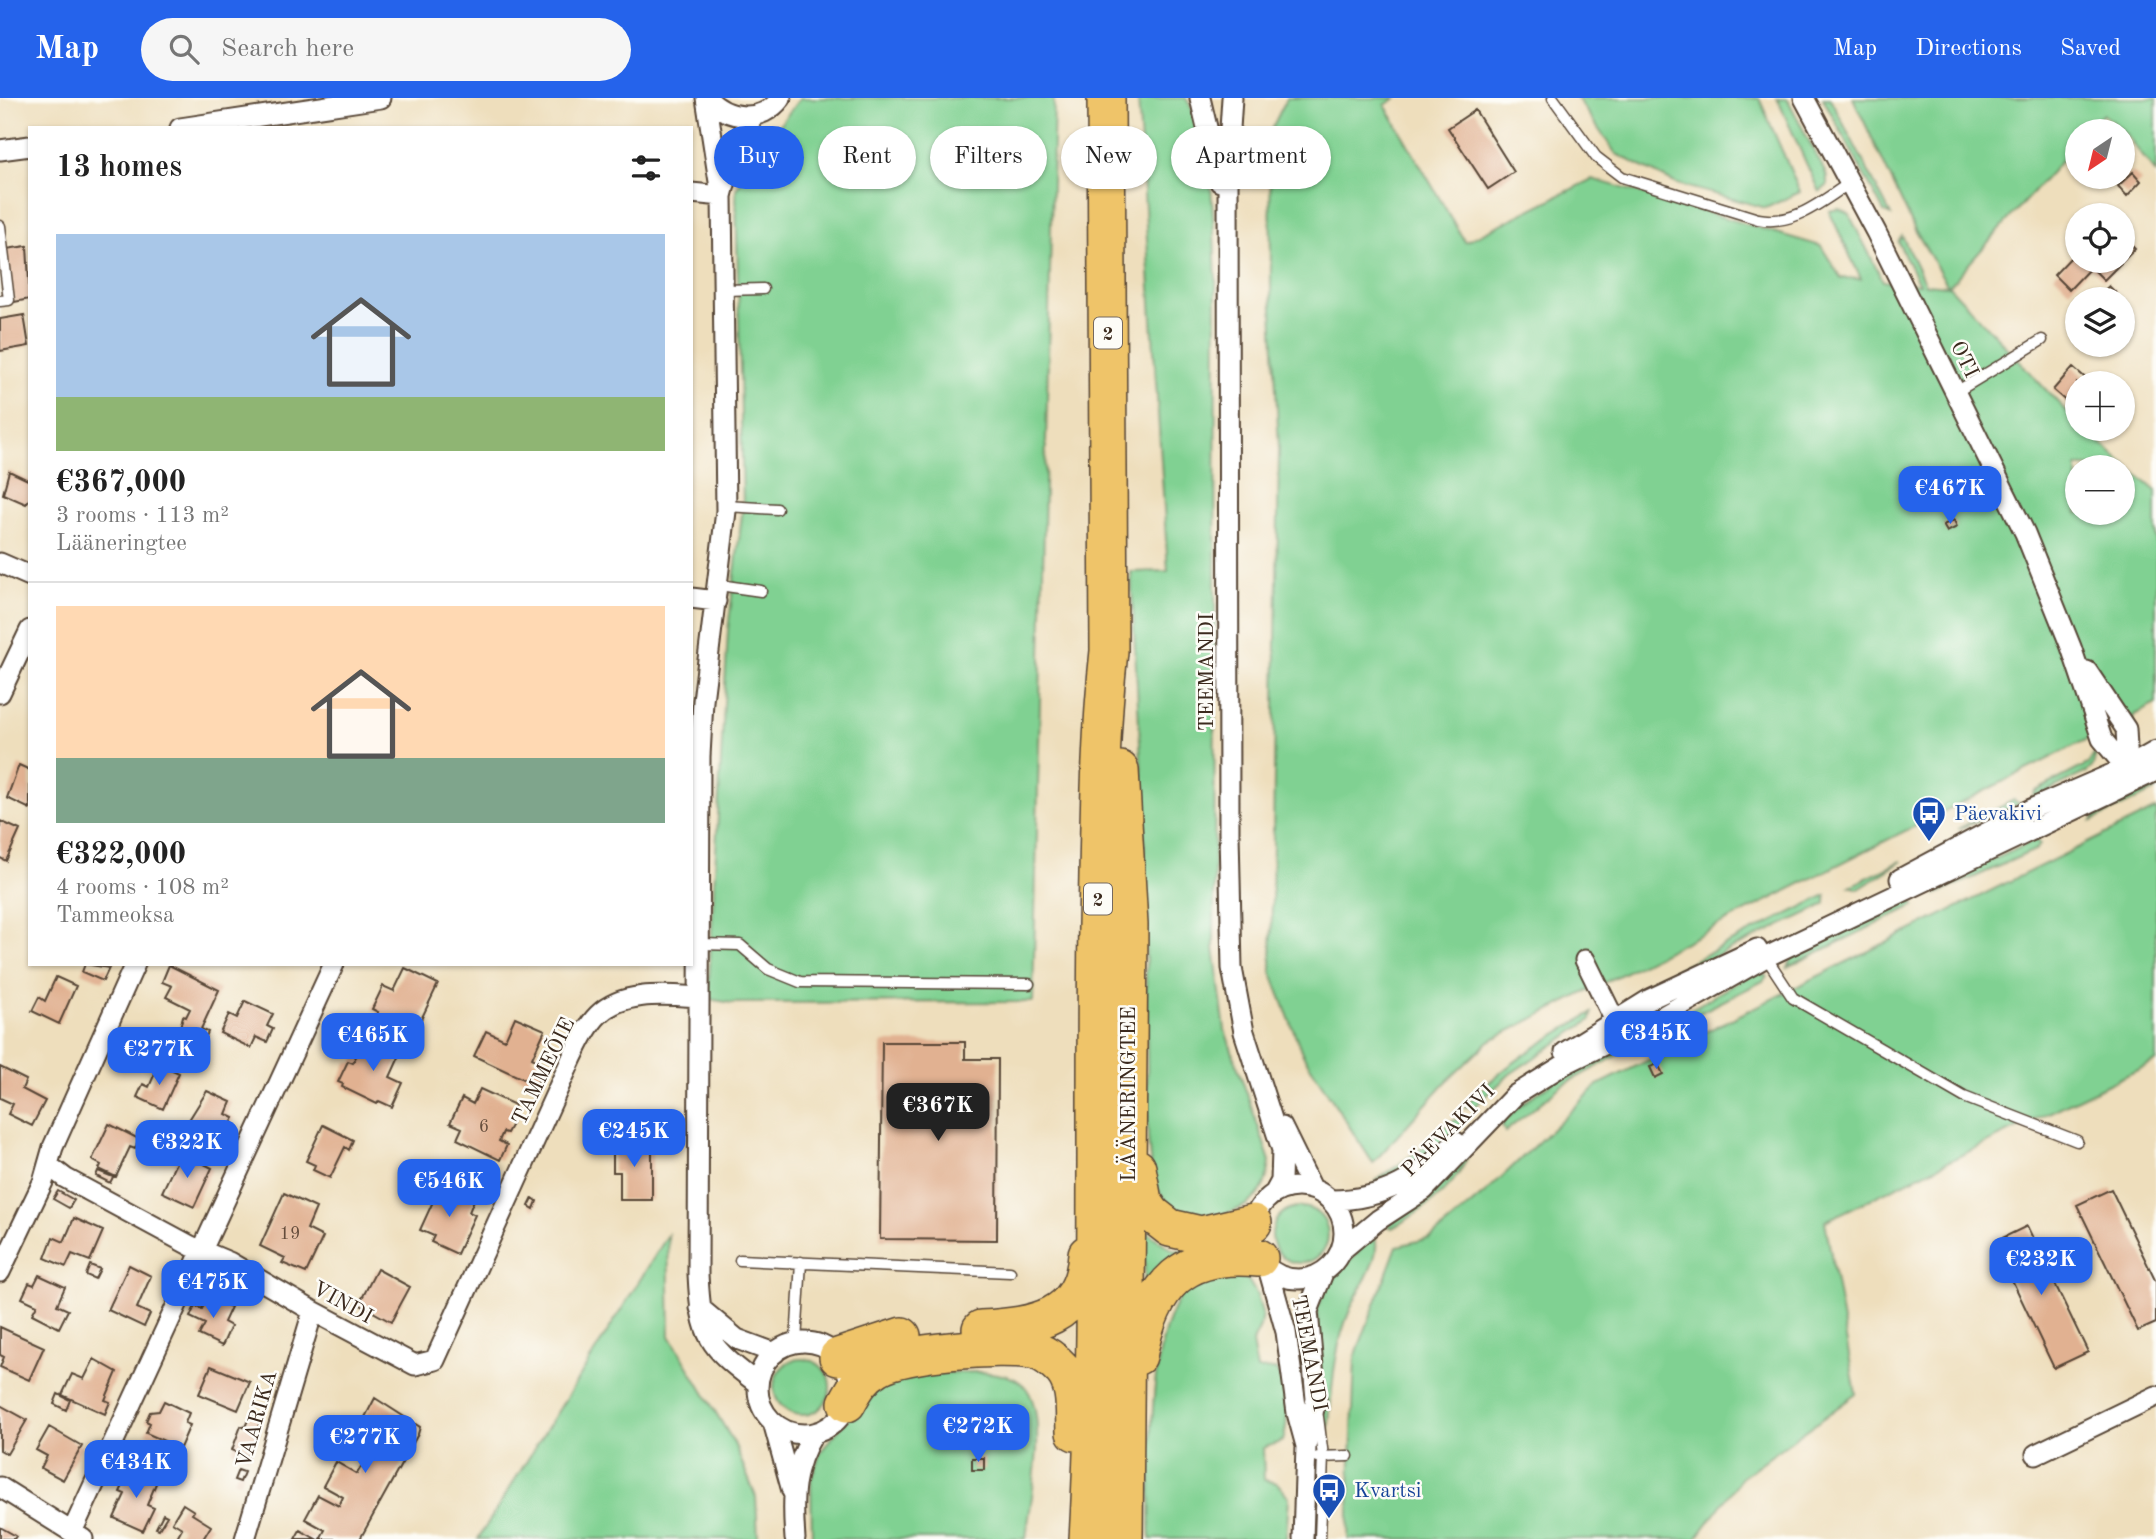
<!DOCTYPE html>
<html lang="en">
<head>
<meta charset="utf-8">
<style>
  :root { --surface:#fff; --page:#f6f6f6; --text:#222; --muted:#767676; --line:#e0e0e0; --accent:#2563eb }
  body { margin:0; font-family:"Old Standard TT",serif; background:var(--page); color:var(--text); height:100vh; display:flex; flex-direction:column; font-size:26px; white-space:nowrap }
  * { box-sizing:border-box; margin:0 }
  p { font-size:23px; color:var(--muted) }
  .icon { flex:none; width:38px; height:38px; fill:none; stroke:currentColor; stroke-width:2; stroke-linecap:round; stroke-linejoin:round }
  .map { position:relative; flex:1; overflow:hidden }
  .details { position:absolute; left:28px; top:28px; width:665px; height:840px; display:flex; flex-direction:column; background:var(--surface); border-radius:0px; box-shadow:0 2px 5px #0004 }
  .details>* { flex:none }
  .top-card { position:absolute; left:714px; top:28px; width:665px; height:63px; display:flex; gap:14px }
  .needle { width:46px; rotate:215deg }
  .fabs { position:absolute; left:2065px; top:21px; display:grid; gap:14px }
  .fabs a { display:grid; place-items:center; width:70px; height:70px; border-radius:50%; background:var(--surface); box-shadow:0 2px 5px #0004; font-size:35px }
  .price { position:absolute; translate:-50% -60px; padding:0 16px; border-radius:14px; background:var(--accent); color:#fff; font-size:23px; line-height:46px; filter:drop-shadow(0 2px 4px #0008) }
  .price::after { content:''; position:absolute; left:50%; top:42px; width:21px; height:16px; margin-left:-10px; background:inherit; clip-path:polygon(0 0,100% 0,50% 100%) }
  .price.active { background:#222; color:#fff }
  ul { padding:0; list-style:none }
  li { display:grid; align-content:center; gap:14px; height:371px; padding:0 28px }
  li+li { border-top:2px solid var(--line) }
  li span { display:grid; place-items:center; height:217px; border-radius:0px; color:#555 }
  li>.icon { margin-inline-start:auto }
  span .icon { width:126px; height:126px; fill:#fffc; stroke-width:1 }
  li b { font-size:30px }
  h2 { display:flex; justify-content:space-between; align-items:center; height:84px; padding:0 28px; font-size:30px }
  .chip { padding:0 24px; border-radius:32px; background:var(--surface); box-shadow:0 2px 5px #0004; font-size:24px; line-height:63px }
  .chip.active { background:var(--accent); color:#fff }
  header { display:flex; align-items:center; gap:42px; box-sizing:border-box; height:98px; padding:0 35px; background:var(--accent); color:#fff }
  header strong { font-size:33px }
  nav { display:flex; gap:38px; margin-inline-start:auto; font-size:24px }
  .search { width:490px; height:63px; background:var(--page); display:flex; align-items:center; gap:18px; box-sizing:border-box; padding:0 24px; border-radius:38px; color:var(--muted); font-size:26px }
  .map>svg:first-child { display:block }
</style>
</head>
<body>
<header>
<strong>Map</strong>
<div class="search"><svg class="icon" aria-label="search" viewBox="0 0 24 24"><circle cx="10" cy="10" r="6"/><path d="M15 15l6 6"/></svg>Search here</div>
<nav><a>Map</a><a>Directions</a><a>Saved</a></nav>
</header>
<div class="map">
<svg width="2156" height="1441" viewBox="0 0 2156 1441">
  <rect width="100%" height="100%" fill="#fdfcf7"/>
  <filter id="ink" filterUnits="userSpaceOnUse"><feTurbulence type="fractalNoise" baseFrequency=".0143" numOctaves="2"/><feDisplacementMap in="SourceGraphic" scale="14" xChannelSelector="R" yChannelSelector="G"/><feConvolveMatrix kernelMatrix="1 2 1 2 8 2 1 2 1" color-interpolation-filters="sRGB"/></filter>
  <filter id="wash" filterUnits="userSpaceOnUse"><feTurbulence type="fractalNoise" baseFrequency=".00686" numOctaves="4" result="noise"/><feDisplacementMap in="SourceGraphic" scale="28" xChannelSelector="R" yChannelSelector="G"/><feGaussianBlur stdDeviation="1.57" result="paint"/><feColorMatrix in="noise" values="0 0 0 0 0 0 0 0 0 0 0 0 0 0 0 0 0 1.4 0 .05"/><feComposite in="paint" operator="in"/></filter>
  <g filter="url(#wash)">
    <rect width="100%" height="100%" fill="#eedebc"/>
    <!-- green -->
    <path fill="#80d192" stroke="#5e7e58" stroke-width="2" fill-rule="evenodd" d="M 800,0 L 1054,0 L 1033,904 L 732,905 L 708,901 L 728,532 L 743,408 L 736,91 L 766,45 Z
      M 1138,0 L 1186,0 C 1215,46 1213,127 1216,181 L 1214,850 L 1225,932 L 1270,1063 C 1266,1114 1228,1114 1186,1125 C 1153,1091 1152,1088 1148,1040 L 1144,720 L 1131,474 L 1168,473 Z
      M 1287,0 L 1396,0 L 1385,7 L 1465,144 L 1592,81 L 1821,148 L 1841,180 L 1861,181 L 1829,113 L 1839,111 L 1849,116 L 1883,183 L 1919,186 L 1898,144 L 1902,138 L 1925,186 L 1948,188 L 1915,132 L 1853,0 L 2156,0 L 2156,75 L 2123,33 L 2103,16 L 2088,33 L 2077,33 L 2077,45 L 1949,188 L 2077,325 L 2077,331 L 2084,331 L 2156,393 L 2156,606 L 2134,617 L 2133,622 L 2131,619 L 1489,943 L 1445,985 L 1373,1065 L 1303,957 L 1271,873 L 1279,351 L 1271,191 L 1270,34 ZM 2077,369 L 2123,369 L 2123,415 L 2077,415 Z
      M 1577,0 L 1759,0 L 1800,94 L 1766,110 L 1677,86 L 1616,56 Z
      M 1777,0 L 1787,0 L 1827,78 L 1827,88 L 1819,94 Z
      M 1823,0 L 1830,0 L 1891,117 L 1884,114 Z
      M 2097,652 L 2093,668 L 2087,674 L 2032,700 L 2034,694 L 2088,666 Z
      M 2156,684 L 2156,692 L 2092,723 L 2098,712 Z
      M 2014,702 L 2020,706 L 1958,731 Z
      M 2156,711 L 2156,963 L 1825,1123 L 1856,1296 L 1742,1379 L 1696,1441 L 1348,1441 L 1355,1259 L 1397,1148 L 1431,1140 L 1486,1094 L 1598,987 Z
      M 2036,742 L 2040,746 L 2037,751 L 1937,796 L 1943,785 Z
      M 1902,763 L 1859,791 L 1850,788 Z
      M 1826,797 L 1826,805 L 1816,811 L 1652,888 L 1650,884 Z
      M 1904,802 L 1913,803 L 1915,807 L 1788,869 L 1794,856 Z
      M 1764,876 L 1767,878 L 1763,883 L 1672,929 L 1669,924 L 1750,877 Z
      M 1592,915 L 1591,922 L 1510,976 L 1474,1009 L 1464,1009 C 1501,968 1544,943 1592,915 Z
      M 1657,932 L 1659,935 L 1561,988 L 1505,1034 L 1502,1027 C 1521,997 1622,941 1657,932 Z
      M 1466,1021 L 1431,1054 L 1377,1088 L 1376,1083 L 1425,1048 L 1453,1022 Z
      M 1469,1055 C 1458,1089 1423,1113 1392,1130 L 1387,1128 L 1423,1103 Z
      M1272 1137a28 28 0 1 1 56 0a28 28 0 1 1-56 0Z
      M 1144,1132 L 1173,1152 L 1192,1154 L 1145,1199 Z
      M 1374,1136 C 1384,1159 1358,1190 1350,1212 C 1333,1251 1332,1294 1328,1336 L 1323,1328 L 1317,1211 L 1328,1187 Z
      M 668,1137 L 670,1238 L 734,1345 L 756,1399 L 758,1441 L 478,1441 Z
      M 1241,1170 L 1257,1197 L 1262,1215 L 1260,1229 L 1252,1245 L 1257,1272 L 1276,1271 C 1287,1291 1290,1321 1283,1343 L 1263,1350 L 1264,1382 L 1277,1385 L 1289,1399 L 1286,1441 L 1150,1441 C 1152,1378 1143,1230 1190,1187 C 1201,1177 1227,1174 1241,1170 Z
      M774 1289a28 28 0 1 1 56 0a28 28 0 1 1-56 0Z
      M 981,1274 C 996,1276 1015,1276 1026,1290 C 1049,1320 1030,1404 1026,1441 L 812,1441 L 811,1381 L 821,1353 L 867,1298 L 898,1281 L 926,1275 Z"/>
    <g id="blocks">
      <!-- building -->
      <path fill="#e1b191" d="M 1475,12 L 1514,74 L 1488,91 L 1448,30 Z
        M 2133,74 L 2141,83 L 2127,98 L 2118,88 Z
        M 2123,139 L 2135,151 L 2104,182 L 2091,169 L 2069,192 L 2054,177 L 2076,154 L 2077,163 L 2123,163 Z
        M 27,148 L 30,201 L 14,204 L 6,151 Z
        M 2109,188 L 2116,195 L 2110,201 L 2095,201 Z
        M 24,217 L 29,248 L 0,253 L 0,221 Z
        M 2073,269 L 2091,285 L 2077,285 L 2077,313 L 2053,292 Z
        M 9,373 L 30,383 L 30,400 L 26,406 L 3,396 Z
        M 1954,422 L 1957,429 L 1947,434 L 1943,427 Z
        M 19,667 L 30,672 L 30,711 L 7,700 Z
        M 0,723 L 20,732 L 6,763 L 0,760 Z
        M 85,866 L 109,870 L 103,883 L 82,874 Z
        M 169,867 L 219,892 L 201,931 L 208,934 L 202,948 L 178,937 L 183,918 L 186,919 L 190,911 L 166,899 L 172,888 L 162,884 Z
        M 405,870 L 438,886 L 416,932 L 392,920 L 387,930 L 374,924 L 378,914 L 372,911 L 383,888 L 394,893 Z
        M 56,879 L 76,888 L 59,926 L 32,913 L 39,899 L 45,903 Z
        M 245,903 L 273,916 L 267,928 L 273,931 L 267,944 L 256,939 L 251,950 L 220,935 L 229,916 L 237,920 Z
        M 515,919 L 545,932 L 532,960 L 545,967 L 536,987 L 474,958 L 486,933 L 505,942 Z
        M 365,939 L 401,955 L 390,979 L 403,985 L 392,1009 L 379,1003 L 377,1006 L 342,989 L 343,986 L 338,984 L 348,963 L 353,965 Z
        M 882,944 L 965,944 L 965,961 L 998,961 L 997,1142 L 880,1141 Z
        M 159,966 L 179,975 L 163,1011 L 137,999 L 143,986 L 149,989 Z
        M 1658,966 L 1663,976 L 1655,980 L 1650,969 Z
        M 0,969 L 26,982 L 22,991 L 45,1003 L 32,1028 L 8,1016 L 13,1006 L 0,1000 Z
        M 480,991 L 515,1007 L 508,1024 L 512,1026 L 507,1035 L 503,1034 L 499,1043 L 507,1047 L 500,1062 L 457,1041 L 462,1030 L 450,1025 L 462,1000 L 473,1006 Z
        M 207,993 L 231,1004 L 226,1016 L 234,1020 L 229,1029 L 220,1025 L 214,1037 L 187,1025 Z
        M 109,1026 L 139,1041 L 135,1051 L 130,1049 L 116,1079 L 99,1071 L 101,1067 L 92,1062 Z
        M 323,1027 L 353,1042 L 349,1052 L 345,1049 L 330,1080 L 313,1072 L 315,1067 L 306,1063 Z
        M 621,1042 L 652,1042 L 652,1102 L 620,1102 L 620,1074 L 613,1074 L 613,1050 Z
        M 181,1054 L 212,1070 L 194,1109 L 162,1094 Z
        M 98,1073 L 113,1079 L 110,1085 L 96,1078 Z
        M 441,1086 L 474,1102 L 469,1114 L 475,1117 L 457,1156 L 431,1144 L 434,1138 L 420,1132 Z
        M 2111,1091 L 2156,1184 L 2156,1225 L 2138,1233 L 2077,1107 Z
        M 58,1093 L 74,1102 L 69,1110 L 53,1101 Z
        M 284,1095 L 316,1110 L 307,1131 L 323,1139 L 306,1175 L 282,1165 L 285,1160 L 260,1148 Z
        M 533,1100 L 537,1103 L 534,1111 L 529,1108 Z
        M 74,1120 L 103,1133 L 90,1163 L 72,1156 L 66,1169 L 45,1160 L 53,1139 L 64,1144 Z
        M 2027,1128 L 2088,1254 L 2054,1270 L 1994,1144 Z
        M 90,1167 L 100,1171 L 95,1181 L 86,1177 Z
        M 129,1167 L 151,1178 L 137,1210 L 150,1216 L 144,1229 L 108,1212 Z
        M 377,1171 L 410,1189 L 391,1224 L 359,1206 Z
        M 39,1177 L 65,1189 L 57,1207 L 68,1212 L 59,1230 L 32,1216 L 37,1207 L 22,1200 L 29,1185 L 34,1187 Z
        M 208,1198 L 231,1209 L 224,1224 L 231,1228 L 222,1248 L 199,1237 L 205,1226 L 190,1219 L 195,1208 L 202,1211 Z
        M 0,1229 L 44,1249 L 29,1282 L 0,1269 L 4,1259 L 0,1257 Z
        M 94,1261 L 117,1274 L 105,1302 L 110,1304 L 105,1316 L 62,1297 L 72,1276 L 84,1281 Z
        M 211,1268 L 250,1284 L 238,1312 L 199,1296 Z
        M 58,1296 L 70,1302 L 66,1312 L 54,1306 Z
        M 375,1300 L 420,1329 L 418,1336 L 360,1441 L 320,1441 L 325,1432 L 305,1421 L 318,1397 L 339,1408 L 343,1399 L 323,1388 L 336,1364 L 357,1376 L 363,1365 L 344,1354 L 355,1335 L 373,1345 L 381,1332 L 363,1323 Z
        M 164,1303 L 189,1315 L 185,1325 L 190,1327 L 180,1350 L 146,1335 L 150,1325 L 146,1323 L 150,1314 L 159,1313 Z
        M 0,1307 L 27,1322 L 7,1356 L 0,1352 Z
        M 250,1317 L 261,1321 L 257,1333 L 245,1329 Z
        M 241,1328 L 259,1335 L 248,1359 L 232,1352 Z
        M 49,1329 L 82,1348 L 63,1382 L 41,1370 L 47,1358 L 36,1352 Z
        M 972,1360 L 984,1360 L 984,1372 L 972,1372 Z
        M 131,1371 L 157,1383 L 147,1407 L 154,1410 L 143,1433 L 114,1420 L 125,1396 L 120,1394 Z
        M 238,1372 L 244,1374 L 240,1384 L 234,1382 Z
        M 183,1406 L 194,1413 L 192,1416 L 211,1428 L 203,1441 L 176,1441 L 182,1430 L 172,1424 Z
        M 163,1416 L 167,1418 L 159,1431 L 156,1430 Z
        M 0,1429 L 16,1438 L 14,1441 L 0,1441 Z
        M 300,1432 L 316,1441 L 295,1441 Z"/>
    </g>
  </g>
  <g filter="url(#ink)">
    <use href="#blocks" fill-opacity="0" stroke="#564536" stroke-width="2"/>
    <g fill="none" stroke-linecap="round" stroke-linejoin="round">
      <!-- lane casing -->
      <g stroke="#564536" stroke-width="13">
        <path id="lane" d="M 1553,0 L 1596,59 L 1622,79 L 1758,121 C 1795,128 1821,103 1850,85
          M 0,128 L 9,202 L 0,203
          M 724,192 L 763,191
          M 1956,294 L 2042,242
          M 726,408 L 777,411
          M 719,487 L 761,493
          M 699,846 L 740,847 L 768,871 L 800,884 L 1029,886
          M 1766,859 L 1793,900 L 1964,999 L 2077,1043
          M 740,1162 L 1010,1174
          M 796,1244 L 801,1164
          M 1318,1319 L 1323,1358 L 1320,1441
          M 1318,1359 L 1348,1358"/>
      </g>
      <!-- street casing -->
      <g stroke="#564536" stroke-width="23">
        <path id="street" d="M 706,0 L 720,90
          M 707,0 C 727,22 762,26 781,0
          M 1200,0 L 1220,84
          M 1232,0 L 1228,62 L 1229,735 L 1232,870 L 1244,934 L 1282,1052 L 1281,1083 L 1275,1094
          M 1804,0 L 1876,134 L 2025,435 L 2071,549 L 2102,641 L 2132,677
          M 754,18 L 735,48 L 722,98 L 726,413 L 703,603 L 700,658 L 698,1176 C 701,1240 708,1248 758,1286
          M 180,30 L 381,0
          M 0,52 L 30,48
          M 691,95 L 722,98
          M 0,465 L 30,478
          M 691,500 L 716,503
          M 2087,573 L 2126,631 L 2128,669
          M 0,595 L 30,532
          M 1900,781 L 2031,711 L 2128,669 L 2156,653
          M 1585,862 L 1621,935
          M 1565,954 L 1650,901 L 1757,851
          M 1282,1029 L 1312,1090
          M 48,1067 L 65,1080 L 191,1148 L 229,1164 L 313,1213 L 415,1267 L 435,1262 L 572,960 C 579,946 586,929 598,917 C 623,892 667,897 699,899
          M1252 1135a46 46 0 1 1 92 0a46 46 0 1 1-92 0Z
          M 1331,1102 C 1384,1102 1418,1080 1456,1044
          M 1342,1152 L 1378,1122 L 1424,1092 L 1515,997 L 1565,966 L 1659,920 L 1766,859 L 2156,673
          M 1268,1170 L 1286,1234 L 1297,1315 L 1306,1348 L 1303,1441
          M 0,1174 L 43,1084 L 53,1049 L 135,866
          M 700,1210 L 737,1241 L 775,1255
          M758 1290a46 46 0 1 1 92 0a46 46 0 1 1-92 0Z
          M 773,1324 L 792,1393
          M 1307,1344 L 1316,1301 L 1308,1213 L 1323,1175
          M 2036,1356 L 2156,1298
          M 0,1389 L 83,1441
          M 72,1434 L 334,866
          M 245,1441 L 313,1213
          M 795,1441 C 792,1401 792,1370 814,1335"/>
      </g>
      <!-- highway casing -->
      <g stroke="#564536" stroke-width="40">
        <path id="highway" d="M 1120,672 L 1129,827 L 1124,1441
          M 1137,1070 L 1143,1103 L 1152,1116 L 1170,1130 L 1201,1137 L 1253,1125
          M 981,1231 C 1035,1228 1083,1221 1087,1156
          M 1138,1258 C 1152,1186 1183,1152 1259,1160
          M 838,1259 L 902,1238
          M 847,1305 C 855,1290 862,1278 878,1269 C 904,1253 1001,1247 1032,1252 C 1043,1254 1055,1263 1063,1272 C 1077,1289 1074,1313 1075,1334
          M 1088,1441 C 1100,1236 1094,1032 1097,827 C 1099,735 1099,644 1109,553 L 1106,0"/>
      </g>
      <!-- lane -->
      <use href="#lane" stroke="#fff" stroke-width="10"/>
      <!-- street -->
      <use href="#street" stroke="#fff" stroke-width="19"/>
      <!-- highway -->
      <use href="#highway" stroke="#efc469" stroke-width="37"/>
    </g>
  </g>
  <!-- icons -->
  <defs>
    <g id="bus-pin" transform="scale(1.75)"><path d="M0 17L-7.5 6A9.5 9.5 0 1 1 7.5 6Z" fill="#1a4fb4" stroke="#fdfcf7"/><path d="M-5-6H5V4H4V6H2V4H-2V6H-4V4H-5ZM-3.5-4V0h7V-4ZM-3.5 1.2v1.5H-2V1.2ZM2 1.2v1.5H3.5V1.2Z" fill="#fff"/></g>
  </defs>
  <g fill-rule="evenodd">
    <use href="#bus-pin" x="1929" y="715"/>
    <use href="#bus-pin" x="1329" y="1392"/>
  </g>
  <g text-anchor="middle" stroke-width="5" stroke-linejoin="round" paint-order="stroke">
    <!-- number labels -->
    <g font-size="18" fill="#644c3b">
      <text x="484" y="1034">6</text>
      <text x="290" y="1141">19</text>
    </g>
    <!-- shield labels -->
    <g fill="#fdfcf7" stroke="#75695f" stroke-width="2">
      <rect x="1094" y="219.5" width="28" height="31" rx="5"/>
      <rect x="1084" y="785.5" width="28" height="31" rx="5"/>
    </g>
    <g font-size="19" font-weight="bold" fill="#3b2a1e">
      <text x="1108" y="242">2</text>
      <text x="1098" y="808">2</text>
    </g>
    <!-- street labels -->
    <g font-size="21" fill="#3b2a1e" stroke="#fdfcf7">
      <text transform="translate(1965 261) rotate(64)" y="7">OTI</text>
      <text transform="translate(1206 574) rotate(-90)" y="7">TEEMANDI</text>
      <text transform="translate(543 973) rotate(-64)" y="7">TAMMEÕIE</text>
      <text transform="translate(1128 996) rotate(-90)" y="7">LÄÄNERINGTEE</text>
      <text transform="translate(1448 1032) rotate(-45)" y="7">PÄEVAKIVI</text>
      <text transform="translate(343 1204) rotate(29)" y="7">VINDI</text>
      <text transform="translate(1310 1255) rotate(79)" y="7">TEEMANDI</text>
      <text transform="translate(256 1321) rotate(-74)" y="7">VAARIKA</text>
    </g>
    <!-- transit labels -->
    <g font-size="21" fill="#164399" stroke="#fdfcf7" text-anchor="start">
      <text x="1954" y="722">Päevakivi</text>
      <text x="1354" y="1399">Kvartsi</text>
    </g>
  </g>
</svg>
<div class="fabs">
<a><svg class="needle" viewBox="-14 -14 28 28"><path d="M0-13l5 13h-10z" fill="#e53935"/><path d="M0 13l5-13h-10z" fill="#767676"/></svg></a>
<a><svg class="icon" aria-label="locate" viewBox="0 0 24 24"><circle cx="12" cy="12" r="6"/><path d="M12 2v4M12 18v4M2 12h4M18 12h4"/></svg></a>
<a><svg class="icon" aria-label="layers" viewBox="0 0 24 24"><path d="M12 4l9 5-9 5-9-5zM3 14l9 5 9-5"/></svg></a>
<a>+</a>
<a>−</a>
</div>
<b class="price" style="left:1950px;top:428px">€467K</b>
<b class="price" style="left:1656px;top:973px">€345K</b>
<b class="price" style="left:373px;top:975px">€465K</b>
<b class="price" style="left:159px;top:989px">€277K</b>
<b class="price active" style="left:938px;top:1045px">€367K</b>
<b class="price" style="left:634px;top:1071px">€245K</b>
<b class="price" style="left:187px;top:1082px">€322K</b>
<b class="price" style="left:449px;top:1121px">€546K</b>
<b class="price" style="left:2041px;top:1199px">€232K</b>
<b class="price" style="left:213px;top:1222px">€475K</b>
<b class="price" style="left:978px;top:1366px">€272K</b>
<b class="price" style="left:365px;top:1377px">€277K</b>
<b class="price" style="left:136px;top:1402px">€434K</b>
<div class="top-card">
<a class="chip active">Buy</a>
<a class="chip">Rent</a>
<a class="chip">Filters</a>
<a class="chip">New</a>
<a class="chip">Apartment</a>
</div>
<section class="details">
<h2>13 homes<svg class="icon" aria-label="filters" viewBox="0 0 24 24"><path d="M4 7h16M4 17h16"/><circle cx="9" cy="7" r="2"/><circle cx="15" cy="17" r="2"/></svg></h2>
<ul>
<li><span style="background:linear-gradient(#a9c7e8 75%,#8fb573 0)"><svg class="icon" aria-label="home" viewBox="0 0 24 24"><path d="M3 11l9-7 9 7M6 9v11h12V9"/></svg></span><div><b>€367,000</b><p>3 rooms · 113 m²</p><p>Lääneringtee</p></div></li>
<li><span style="background:linear-gradient(#ffd9b3 70%,#7fa58c 0)"><svg class="icon" aria-label="home" viewBox="0 0 24 24"><path d="M3 11l9-7 9 7M6 9v11h12V9"/></svg></span><div><b>€322,000</b><p>4 rooms · 108 m²</p><p>Tammeoksa</p></div></li>
</ul>
</section>
</div>
</body>
</html>
